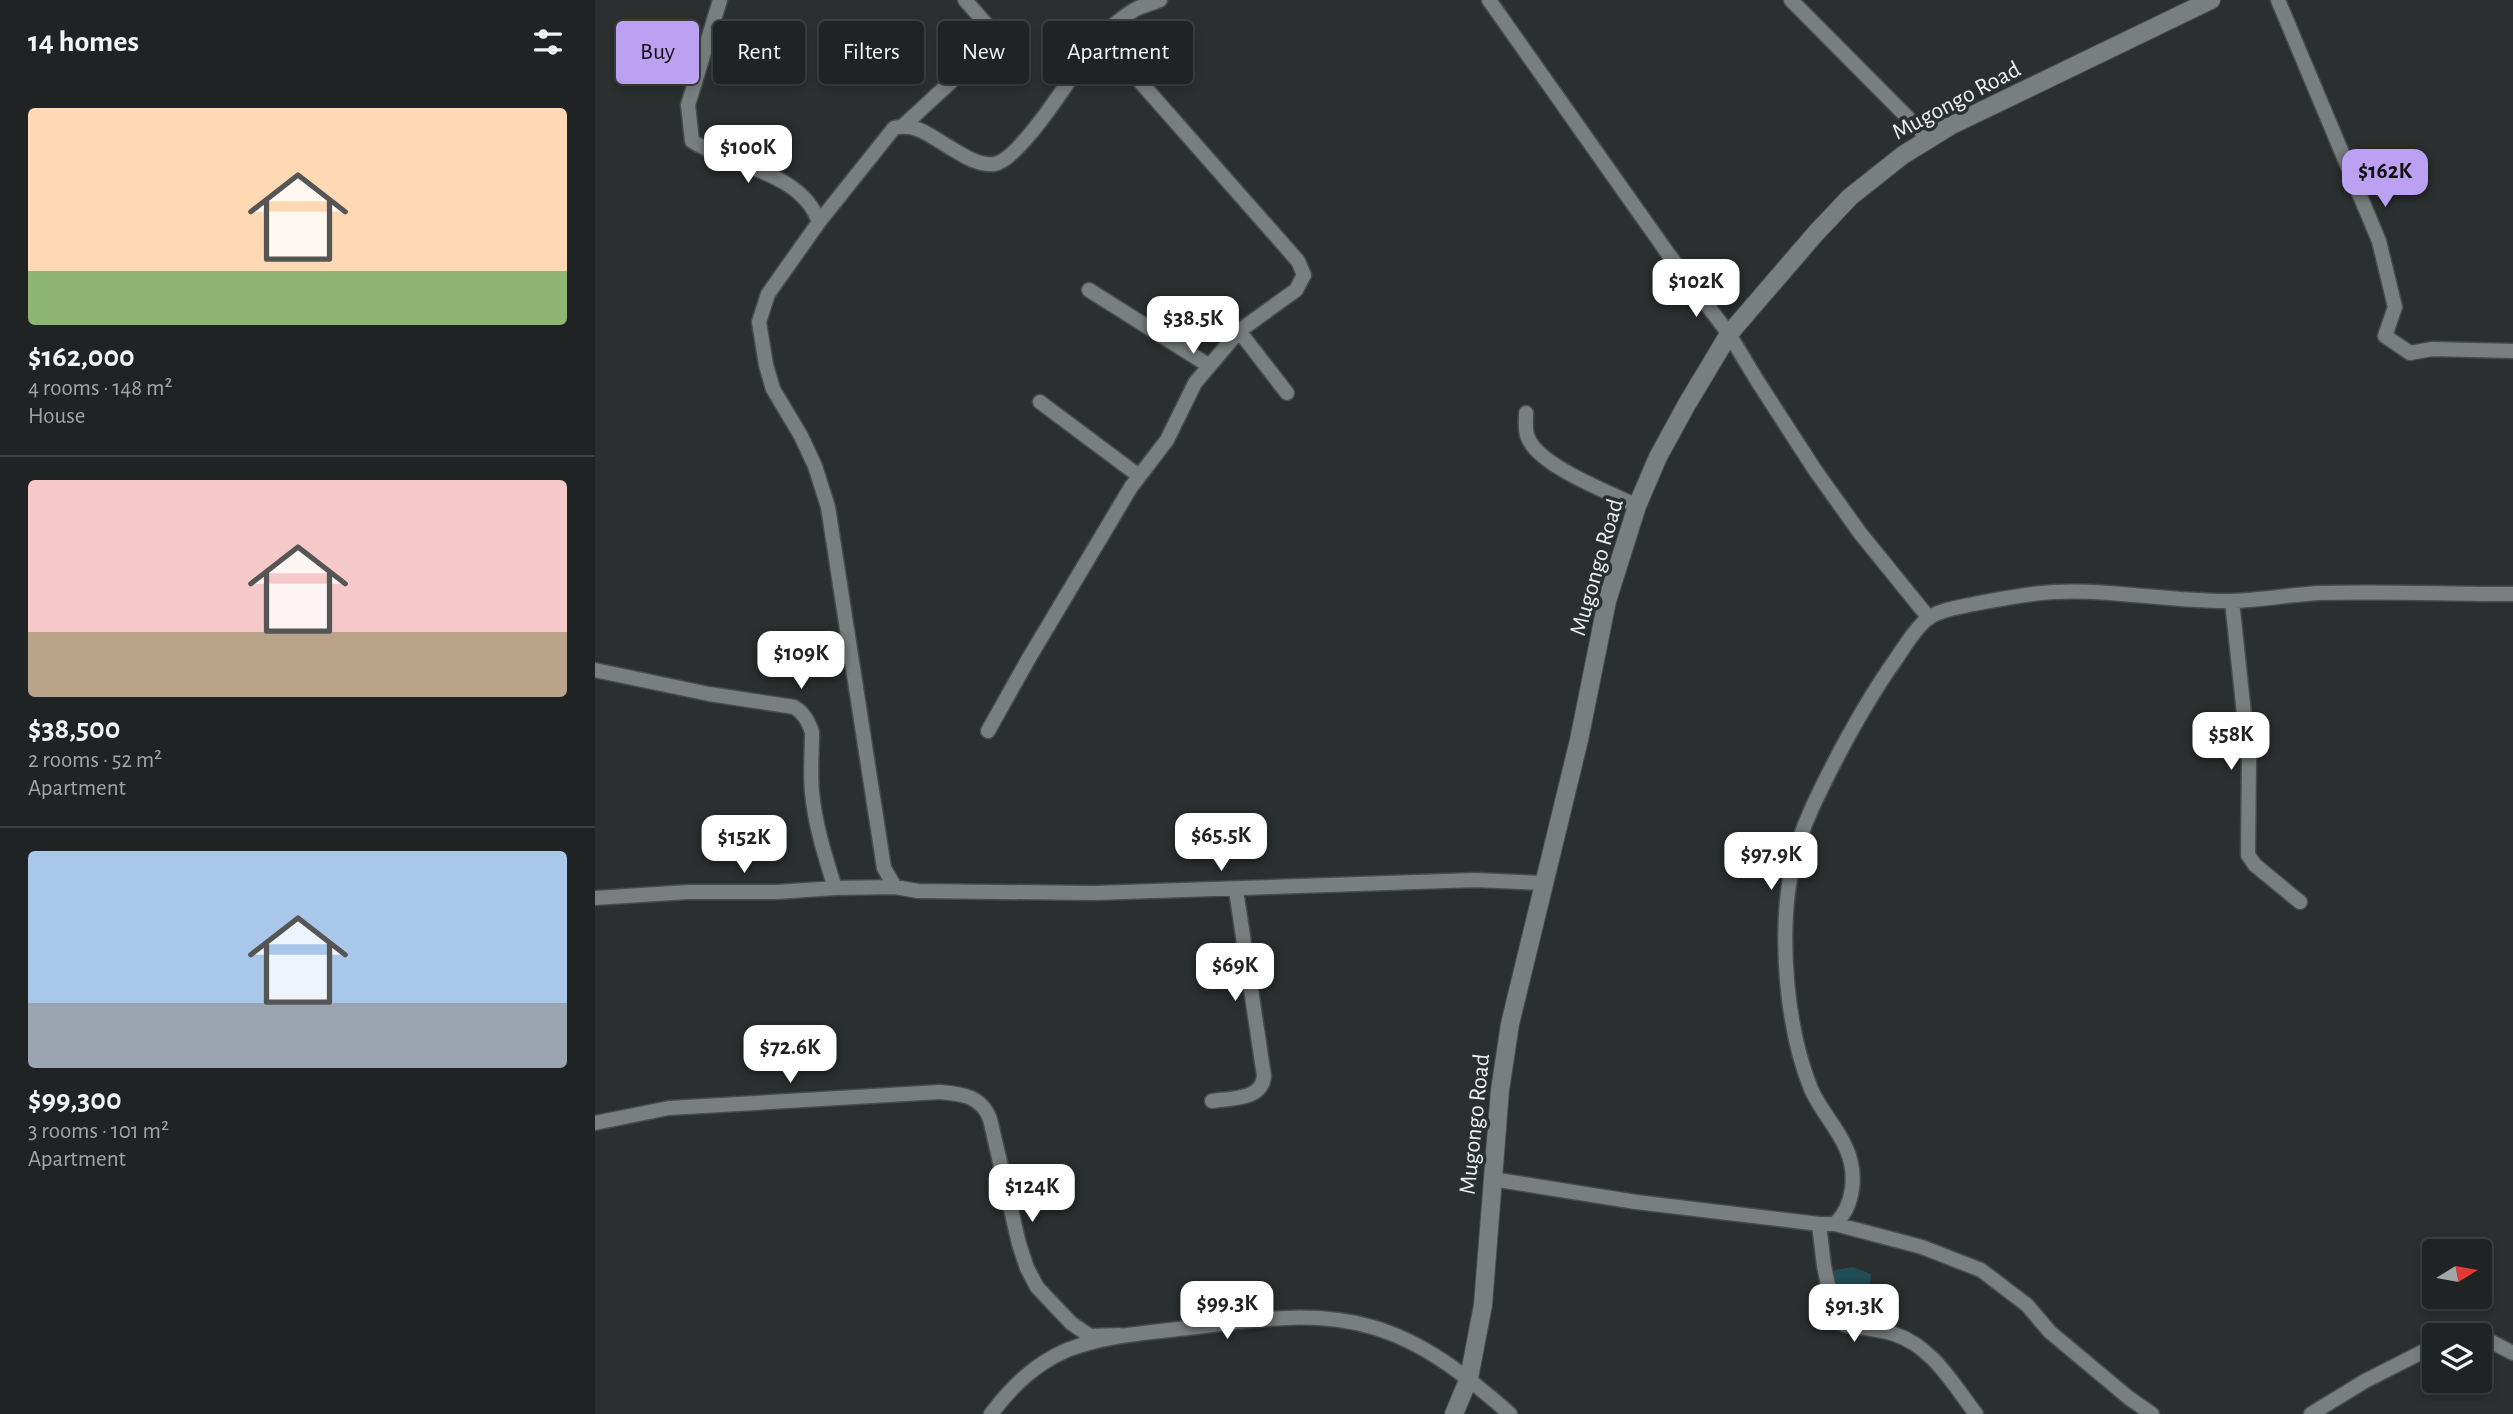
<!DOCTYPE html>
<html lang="en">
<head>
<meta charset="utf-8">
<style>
  :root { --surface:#202324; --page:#282b2c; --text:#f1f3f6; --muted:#a2a4a6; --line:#3d4041; --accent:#bca0f2 }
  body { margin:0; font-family:"Alegreya Sans",sans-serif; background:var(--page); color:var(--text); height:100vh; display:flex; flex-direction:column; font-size:26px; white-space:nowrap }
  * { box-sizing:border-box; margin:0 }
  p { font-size:23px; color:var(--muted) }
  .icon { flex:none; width:38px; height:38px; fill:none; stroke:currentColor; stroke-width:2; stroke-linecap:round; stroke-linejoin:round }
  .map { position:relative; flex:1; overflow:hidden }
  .details { display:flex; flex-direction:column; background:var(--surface); width:595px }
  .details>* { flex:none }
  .guide { position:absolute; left:21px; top:21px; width:665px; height:63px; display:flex; gap:14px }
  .needle { width:46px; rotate:79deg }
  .buttons { position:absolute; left:1827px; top:1239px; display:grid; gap:14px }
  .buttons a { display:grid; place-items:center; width:70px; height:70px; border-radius:7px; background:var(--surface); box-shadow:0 4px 10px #0003,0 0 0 2px var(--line); font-size:35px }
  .price { position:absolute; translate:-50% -60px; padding:0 16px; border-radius:14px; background:#fff; color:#222; font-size:23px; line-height:46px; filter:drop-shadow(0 2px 4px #0008) }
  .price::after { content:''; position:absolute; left:50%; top:42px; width:21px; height:16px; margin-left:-10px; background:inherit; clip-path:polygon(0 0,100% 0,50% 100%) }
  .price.current { background:var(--accent); color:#111 }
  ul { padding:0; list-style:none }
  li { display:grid; align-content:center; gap:14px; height:371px; padding:0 28px }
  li+li { border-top:2px solid var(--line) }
  li span { display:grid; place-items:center; height:217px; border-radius:7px; color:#555 }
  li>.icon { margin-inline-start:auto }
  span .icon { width:126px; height:126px; fill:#fffc; stroke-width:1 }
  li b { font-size:30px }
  h2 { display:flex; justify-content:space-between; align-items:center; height:84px; padding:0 28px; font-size:30px }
  .pill { padding:0 24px; border-radius:7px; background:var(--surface); box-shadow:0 4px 10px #0003,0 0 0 2px var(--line); font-size:24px; line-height:63px }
  .pill.current { background:var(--accent); color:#111 }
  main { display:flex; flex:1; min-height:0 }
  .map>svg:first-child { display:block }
</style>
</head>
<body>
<main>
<section class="details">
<h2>14 homes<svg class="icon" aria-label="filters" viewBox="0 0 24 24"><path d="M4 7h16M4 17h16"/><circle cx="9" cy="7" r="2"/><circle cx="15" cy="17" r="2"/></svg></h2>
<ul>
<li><span style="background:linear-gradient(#ffd9b3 75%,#8fb573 0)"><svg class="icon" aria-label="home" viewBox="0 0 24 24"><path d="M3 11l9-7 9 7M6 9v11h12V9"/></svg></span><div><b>$162,000</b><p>4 rooms · 148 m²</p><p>House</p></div></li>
<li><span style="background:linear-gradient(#f6c9c9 70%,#b9a48a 0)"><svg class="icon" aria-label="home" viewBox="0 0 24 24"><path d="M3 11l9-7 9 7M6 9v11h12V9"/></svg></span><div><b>$38,500</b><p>2 rooms · 52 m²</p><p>Apartment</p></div></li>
<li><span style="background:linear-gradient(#a9c7e8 70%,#9aa5b1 0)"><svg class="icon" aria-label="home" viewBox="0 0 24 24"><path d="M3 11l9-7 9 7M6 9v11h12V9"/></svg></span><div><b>$99,300</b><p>3 rooms · 101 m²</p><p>Apartment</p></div></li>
</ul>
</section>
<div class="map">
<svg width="1918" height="1414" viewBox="0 0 1918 1414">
  <rect width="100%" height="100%" fill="#2b2f30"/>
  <!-- green -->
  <path fill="#214d56" d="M 1258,1267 L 1276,1274 L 1274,1293 L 1257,1306 L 1241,1311 L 1224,1281 L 1240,1270 Z"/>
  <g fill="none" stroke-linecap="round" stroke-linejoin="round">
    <!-- minor casing -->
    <g stroke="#474b4c" stroke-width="17">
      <path id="minor" d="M 125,0 L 93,105 L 97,141 C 137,167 206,171 224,222
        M 894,0 L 1074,255 L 1134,334 L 1163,382 L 1220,470 L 1265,533 L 1334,618
        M 1196,0 L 1333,138
        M 1683,0 L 1784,241 L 1800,307 L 1790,336 L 1815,353 L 1837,349 L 1918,351
        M 308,126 L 397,44 L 399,33 L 370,0
        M 494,290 L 613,365
        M 644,331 L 692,393
        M 445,402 L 544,476
        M 931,413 C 931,419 930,428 932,435 C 940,465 1014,492 1042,506
        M 1637,601 L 1654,761 L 1653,855 L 1660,865 L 1705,902
        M 0,670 L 114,694 L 199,707 C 209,713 213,721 217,732 C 217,752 215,772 217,792 C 220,825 230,856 240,888
        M 393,731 L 434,658 L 536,487 L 572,440 L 600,383 L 644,331 L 701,290 L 709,275 L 703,261 L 504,35
        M 300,887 L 289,868 L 233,507 L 220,466 L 206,436 L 178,389 L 171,365 L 164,322 L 173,294 L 224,222 L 299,128 C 319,123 333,134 349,144 C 363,152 381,166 399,164 C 427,160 487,60 504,35 C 519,27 528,15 543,8 C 550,5 558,3 565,0
        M 0,898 L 93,892 L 182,892 L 240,888 L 300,887 L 323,891 L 499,893 L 880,880 L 948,883
        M 617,1101 C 637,1098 667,1100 669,1076 L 641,890
        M 0,1123 L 74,1108 L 345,1092 C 368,1094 386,1096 395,1119 L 424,1244 L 432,1268 L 442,1287 L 476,1323 L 495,1336 L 525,1335
        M 897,1179 L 1041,1202 L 1224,1224 L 1240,1224 L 1327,1247 L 1386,1270 L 1432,1305 L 1455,1332 L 1534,1398 L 1557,1414
        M 1224,1224 L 1229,1266 L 1239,1313 L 1250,1325 C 1266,1328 1283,1329 1299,1334 C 1337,1346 1358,1384 1381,1414
        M 1240,1224 C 1260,1205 1262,1172 1251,1148 C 1242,1127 1225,1110 1216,1089 C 1191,1027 1184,937 1196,872 C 1201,843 1213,815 1226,789 C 1248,744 1272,700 1301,659 C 1310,646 1319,630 1332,619 C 1343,610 1365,607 1379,604 C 1406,599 1433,593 1460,592 C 1518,589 1577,602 1636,601 C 1665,600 1694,595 1723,593 C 1788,591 1853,594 1918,594
        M 1866,1335 L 1874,1333 L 1881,1335
        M 1885,1336 L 1918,1353
        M 396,1414 C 417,1386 440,1364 472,1350 C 511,1335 551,1333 592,1328 C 654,1321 715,1309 777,1327 C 830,1342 874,1378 915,1414
        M 1716,1414 L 1770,1381 L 1839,1346"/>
    </g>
    <!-- tertiary casing -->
    <g stroke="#474b4c" stroke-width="20">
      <path id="tertiary" d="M 859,1414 L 874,1378 L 888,1305 L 905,1090 L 915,1024 L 984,740 L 1012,601 L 1042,506 L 1063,457 L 1092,404 L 1134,334 L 1221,233 L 1255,197 L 1308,155 L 1355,126 L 1616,0"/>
    </g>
    <!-- minor -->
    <use href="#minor" stroke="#797e7f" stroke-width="14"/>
    <!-- tertiary -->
    <use href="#tertiary" stroke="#797e7f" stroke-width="18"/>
  </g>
  <g text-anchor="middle" stroke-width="7" stroke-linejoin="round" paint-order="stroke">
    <!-- street labels -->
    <g font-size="24" fill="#edf1f1" stroke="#2b2f30">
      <text transform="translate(1361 100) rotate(-28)" y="8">Mugongo Road</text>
      <text transform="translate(1001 567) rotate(-74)" y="8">Mugongo Road</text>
      <text transform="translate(879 1124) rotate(-84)" y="8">Mugongo Road</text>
    </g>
  </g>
</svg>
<div class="buttons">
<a><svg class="needle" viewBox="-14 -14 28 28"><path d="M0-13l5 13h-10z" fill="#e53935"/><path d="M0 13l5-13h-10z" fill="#a2a4a6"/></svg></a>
<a><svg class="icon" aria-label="layers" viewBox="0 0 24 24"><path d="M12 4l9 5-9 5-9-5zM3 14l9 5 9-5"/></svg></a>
</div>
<b class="price" style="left:153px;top:185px">$100K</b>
<b class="price current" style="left:1790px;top:209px">$162K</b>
<b class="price" style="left:1101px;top:319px">$102K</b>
<b class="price" style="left:598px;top:356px">$38.5K</b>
<b class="price" style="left:206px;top:691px">$109K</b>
<b class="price" style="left:1636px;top:772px">$58K</b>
<b class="price" style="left:626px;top:873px">$65.5K</b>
<b class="price" style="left:149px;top:875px">$152K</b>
<b class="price" style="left:1176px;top:892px">$97.9K</b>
<b class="price" style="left:640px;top:1003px">$69K</b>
<b class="price" style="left:195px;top:1085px">$72.6K</b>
<b class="price" style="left:437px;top:1224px">$124K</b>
<b class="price" style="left:632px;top:1341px">$99.3K</b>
<b class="price" style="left:1259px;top:1344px">$91.3K</b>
<div class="guide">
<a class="pill current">Buy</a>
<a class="pill">Rent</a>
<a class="pill">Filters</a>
<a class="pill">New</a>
<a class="pill">Apartment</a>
</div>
</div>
</main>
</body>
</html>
